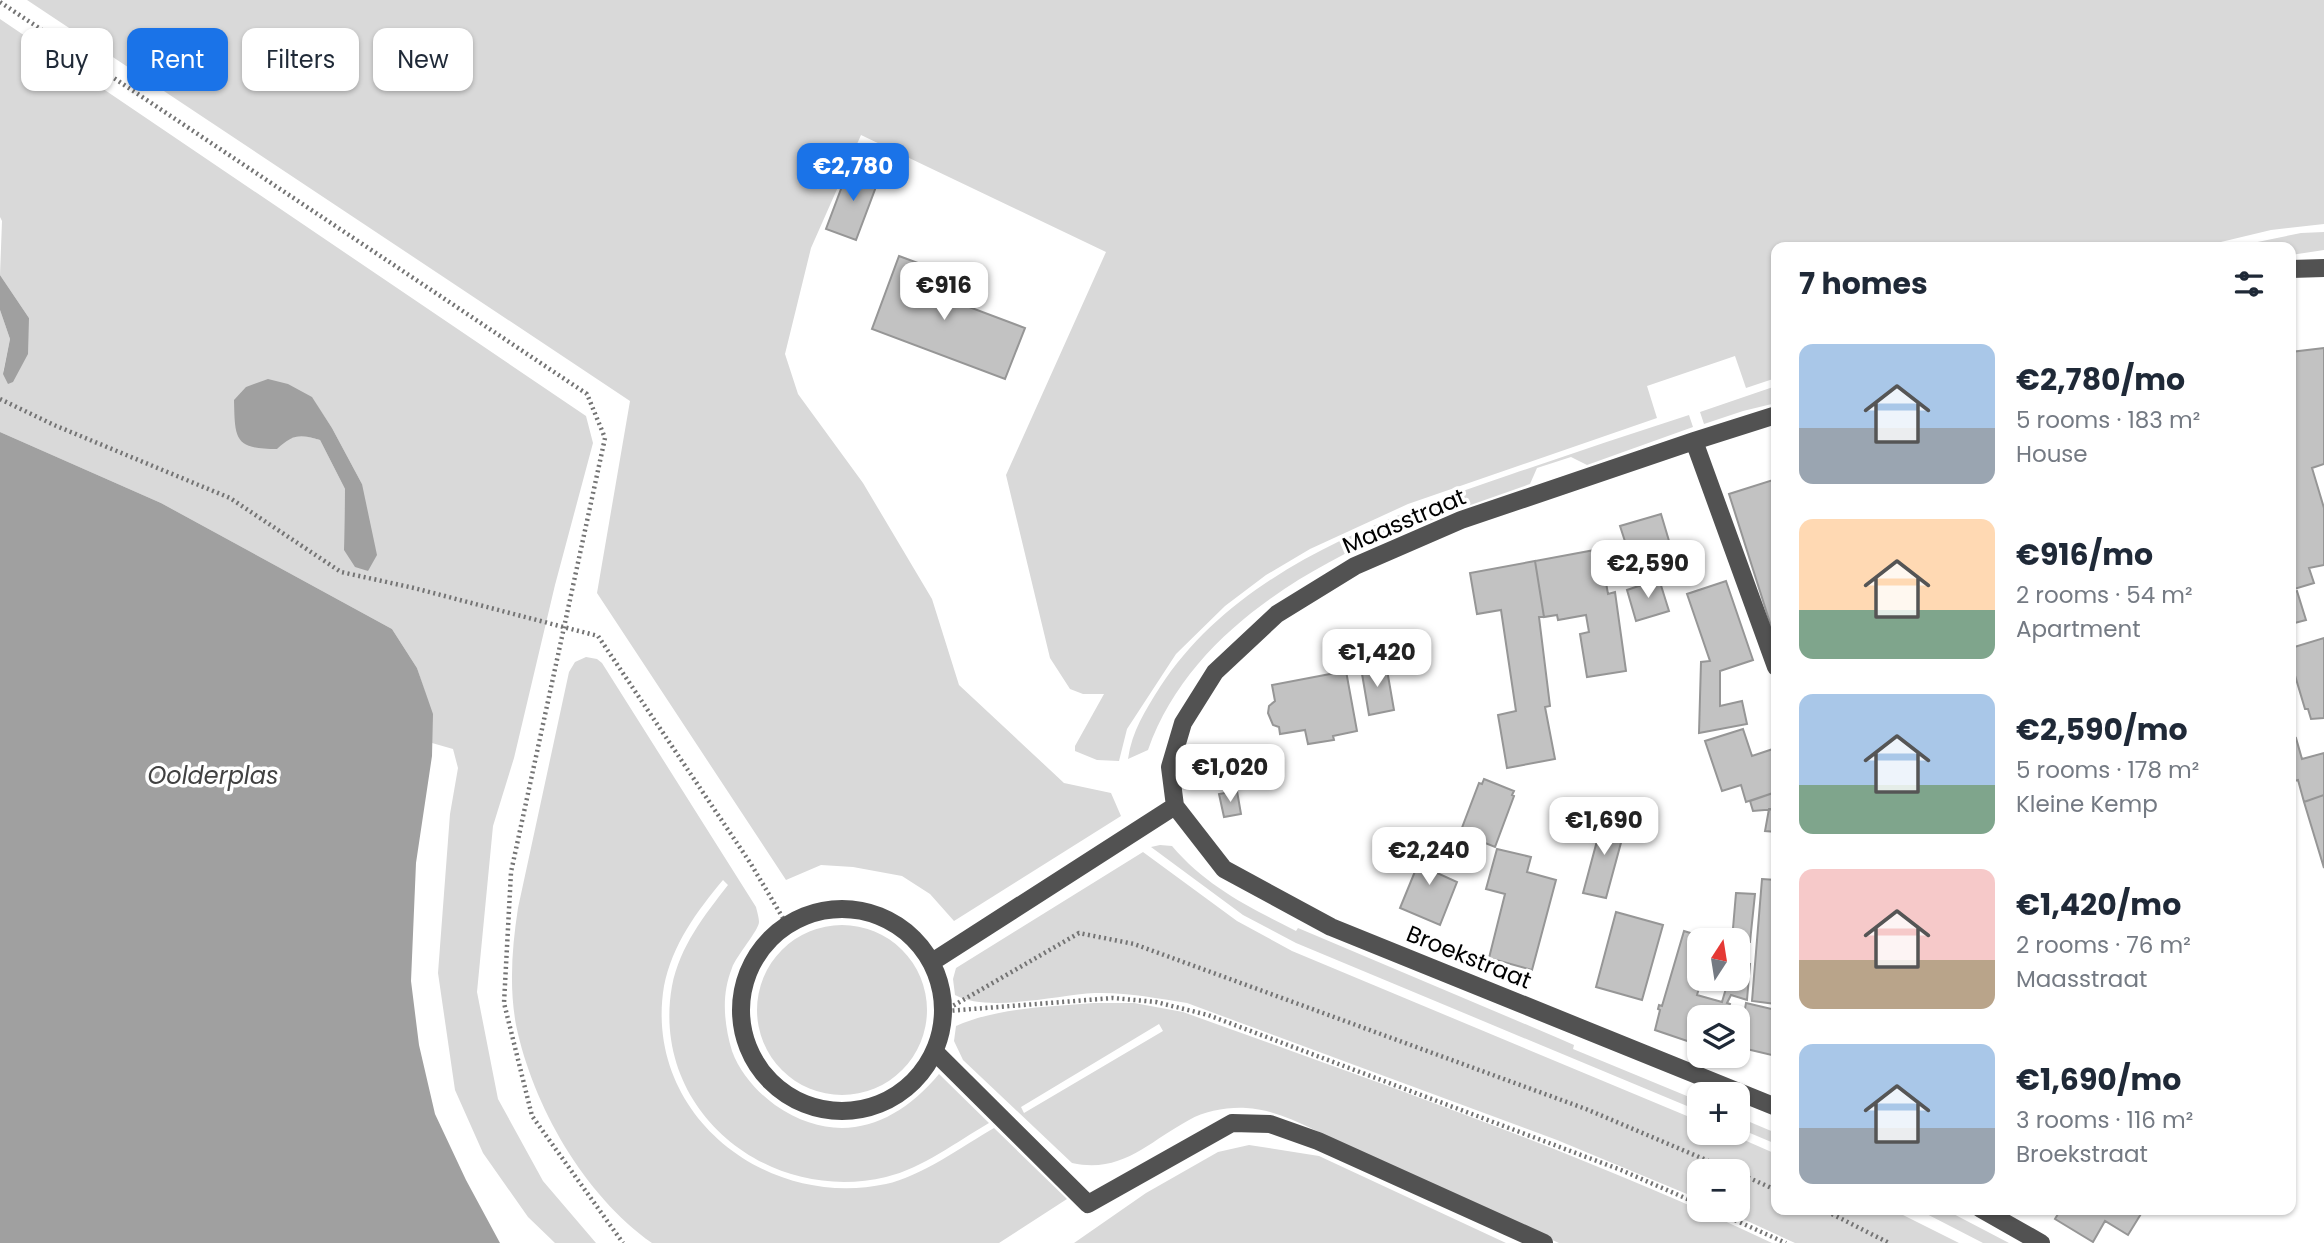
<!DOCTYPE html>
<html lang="en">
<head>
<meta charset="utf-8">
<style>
  :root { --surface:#fff; --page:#f6f6f7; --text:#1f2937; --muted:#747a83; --accent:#1a73e8 }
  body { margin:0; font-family:Poppins,sans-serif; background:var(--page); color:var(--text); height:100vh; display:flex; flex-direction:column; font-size:26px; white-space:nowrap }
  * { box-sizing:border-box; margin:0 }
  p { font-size:23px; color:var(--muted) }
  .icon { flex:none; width:38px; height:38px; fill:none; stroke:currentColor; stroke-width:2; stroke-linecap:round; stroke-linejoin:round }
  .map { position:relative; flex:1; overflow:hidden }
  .panel { position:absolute; left:1771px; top:242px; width:525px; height:973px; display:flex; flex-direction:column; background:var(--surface); border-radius:14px; box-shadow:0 2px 5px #0004 }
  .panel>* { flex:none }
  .banner { position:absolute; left:21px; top:28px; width:665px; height:63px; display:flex; gap:14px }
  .needle { width:46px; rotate:12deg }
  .controls { position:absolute; left:1687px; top:928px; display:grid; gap:14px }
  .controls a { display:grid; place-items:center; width:63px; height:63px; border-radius:14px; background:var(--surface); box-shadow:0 2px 5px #0004; font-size:35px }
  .price { position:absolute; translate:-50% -60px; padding:0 16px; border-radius:14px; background:#fff; color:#222; font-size:23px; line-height:46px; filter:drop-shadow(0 2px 4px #0008) }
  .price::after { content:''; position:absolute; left:50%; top:42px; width:21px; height:16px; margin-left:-10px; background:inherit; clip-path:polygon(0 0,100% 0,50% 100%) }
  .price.active { background:var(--accent); color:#fff }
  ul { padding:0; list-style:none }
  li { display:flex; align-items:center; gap:21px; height:175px; padding:0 28px }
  li span { display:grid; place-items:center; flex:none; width:196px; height:140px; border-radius:14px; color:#555 }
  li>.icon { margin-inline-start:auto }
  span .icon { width:84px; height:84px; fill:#fffc; stroke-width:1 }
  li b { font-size:30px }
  h2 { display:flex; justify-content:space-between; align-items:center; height:84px; padding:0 28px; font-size:30px }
  .tag { padding:0 24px; border-radius:14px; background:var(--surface); box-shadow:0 2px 5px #0004; font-size:24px; line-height:63px }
  .tag.active { background:var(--accent); color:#fff }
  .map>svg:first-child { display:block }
</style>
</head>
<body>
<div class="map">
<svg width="2324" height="1243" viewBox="0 0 2324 1243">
  <rect width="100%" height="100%" fill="#fff"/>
  <!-- green -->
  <path fill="#d9d9d9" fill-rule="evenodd" d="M 27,0 L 2324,0 L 2324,224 L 2271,230 L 2200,247 L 1776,247 L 1776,378 L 1746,388 L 1735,356 L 1647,386 L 1657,418 L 1408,504 L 1310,549 L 1266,575 L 1225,606 L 1176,654 L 1127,729 L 1119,761 L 1097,760 L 1075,751 L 1075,746 L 1104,694 L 1083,694 L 1070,689 L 1050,658 L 1006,475 L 1106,252 L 861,135 L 811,248 L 785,354 L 798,394 L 863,483 L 932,599 L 959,685 L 1064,783 L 1111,793 L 1121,816 L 954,921 L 930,894 L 902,876 L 853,867 L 821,865 L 786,880 L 597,593 L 630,401 Z
    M 0,19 L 586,416 L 593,443 L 555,585 L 514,758 L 493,826 L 477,992 L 498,1099 L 543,1181 L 596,1243 L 555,1243 L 528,1217 L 483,1153 L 455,1090 L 438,973 L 450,814 L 458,768 L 453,749 L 432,743 L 432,714 L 417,668 L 392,629 L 161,503 L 0,432 L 0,310 L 10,339 L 3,373 L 29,318 L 0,275 L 2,221 L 0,217 ZM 312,398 L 332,428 L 362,484 L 344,550 L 345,489 L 320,440 L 302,435 L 287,439 Z
    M 2324,232 L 2324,250 L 2291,255 L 2291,247 L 2233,247 L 2301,233 Z
    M 1776,386 L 1776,403 L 1743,411 L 1704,424 L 1700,412 Z
    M 1689,415 L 1693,427 L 1587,465 L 1571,457 L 1537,468 L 1530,484 C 1502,494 1473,504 1445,514 C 1436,518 1425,524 1415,526 C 1409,527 1400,529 1391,532 C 1291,576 1186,642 1148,750 L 1128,759 C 1132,731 1145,711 1160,687 C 1238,568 1384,518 1512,474 C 1571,454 1630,434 1689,415 Z
    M 586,657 L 597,659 L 602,663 L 756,907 C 757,911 759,918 759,922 C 759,930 736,956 732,968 C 721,995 724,1024 732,1051 C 740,1073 757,1092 775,1105 C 836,1147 894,1128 939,1074 L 989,1123 C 956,1142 923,1168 886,1177 C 768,1205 650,1110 672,986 C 680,946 704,916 728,885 L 723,880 C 697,911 672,945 664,986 C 643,1113 765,1210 886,1184 C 920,1177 963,1146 994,1128 L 1067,1199 L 999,1243 L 652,1243 C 584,1195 533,1106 516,1025 C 509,986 512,947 518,908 L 569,672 L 575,662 Z
    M 1160,845 L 1172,846 C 1207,887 1249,907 1296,931 L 1298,928 L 1558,1038 L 1574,1045 L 1573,1049 L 1699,1101 L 1699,1111 L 1296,943 L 1243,915 L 1151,847 Z
    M 1143,852 L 1237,921 L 1292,951 L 1699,1121 L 1699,1132 L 1726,1132 L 1776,1154 L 1776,1209 L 1891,1209 L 1959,1243 L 1795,1243 L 1721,1209 L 1738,1209 L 1738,1171 L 1699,1171 L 1699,1199 L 1557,1140 L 1187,1003 C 1156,998 1126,992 1095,993 C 1056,995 988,1013 955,995 L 953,979 L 956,968 Z
    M757 1010a85 85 0 1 1 170 0a85 85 0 1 1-170 0Z
    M 1094,1003 L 1134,1003 L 1183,1012 C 1382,1084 1582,1153 1772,1243 L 1559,1243 L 1356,1152 L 1356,1150 C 1324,1136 1281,1109 1246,1108 C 1227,1107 1205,1111 1189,1120 C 1148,1142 1122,1174 1072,1163 L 963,1060 L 954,1041 L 956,1026 C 999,1007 1048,1007 1094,1003 ZM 1159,1024 L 1163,1031 L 1024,1113 L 1021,1107 Z
    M 1738,1117 L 1776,1133 L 1776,1144 L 1738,1128 Z
    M 1249,1145 L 1319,1156 L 1506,1243 L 1074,1243 L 1146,1193 L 1218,1152 Z
    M 1917,1209 L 1944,1209 L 2009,1243 L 1983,1243 Z"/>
  <!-- water -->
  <path fill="#a0a0a0" d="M 0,275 L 29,318 L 28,354 L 13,382 L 8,384 L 3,374 L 10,339 L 0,310 Z
    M 268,379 L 288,384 L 312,397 L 332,428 L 362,484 L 377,555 L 368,571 L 355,567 L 344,550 L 345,489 L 320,440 C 300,434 293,434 277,449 C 234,449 235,439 234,400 L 246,387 Z
    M 0,432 L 161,503 L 392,629 L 417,668 L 433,714 L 432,756 L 416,863 L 411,981 L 419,1045 L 435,1114 L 466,1180 L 500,1243 L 0,1243 Z"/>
  <!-- building -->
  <path fill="#c2c2c2" stroke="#969696" stroke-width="2" d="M 850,165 L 880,176 L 856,240 L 826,229 Z
    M 899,256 L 945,273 L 937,295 L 1025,328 L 1005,379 L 872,329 Z
    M 2324,348 L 2324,464 L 2312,468 L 2324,508 L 2324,565 L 2309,568 L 2314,583 L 2291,590 L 2291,352 Z
    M 1776,479 L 1776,628 L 1772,629 L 1729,494 Z
    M 1661,514 L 1675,561 L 1635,572 L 1620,526 Z
    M 1600,549 L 1608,594 L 1615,592 L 1626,671 L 1587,677 L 1580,634 L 1589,632 L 1586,615 L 1558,620 L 1557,615 L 1544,617 L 1535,561 Z
    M 1535,561 L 1544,617 L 1539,617 L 1550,706 L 1545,707 L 1555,759 L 1507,768 L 1498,715 L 1516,711 L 1501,610 L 1477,614 L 1470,573 Z
    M 1659,579 L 1669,611 L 1636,621 L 1627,590 Z
    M 1726,581 L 1753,660 L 1720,671 L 1720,706 L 1742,701 L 1747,724 L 1699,733 L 1701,662 L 1710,661 L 1687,594 Z
    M 2297,591 L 2306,620 L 2291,624 L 2291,593 Z
    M 2324,638 L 2324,718 L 2311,719 L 2308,709 L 2305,709 L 2291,662 L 2291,648 Z
    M 1386,664 L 1394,710 L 1369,715 L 1361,668 Z
    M 1346,671 L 1357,731 L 1333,736 L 1334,740 L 1308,744 L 1305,730 L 1280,734 L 1279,727 L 1273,725 L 1268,713 L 1269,706 L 1275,701 L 1272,685 Z
    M 1743,729 L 1752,756 L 1776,748 L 1776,792 L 1746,802 L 1741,785 L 1722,791 L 1705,741 Z
    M 2296,738 L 2302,759 L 2324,753 L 2324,795 L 2304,802 L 2298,780 L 2291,782 L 2291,739 Z
    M 1484,779 L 1514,791 L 1512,795 L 1514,796 L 1495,847 L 1460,833 L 1479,783 L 1482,784 Z
    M 1237,791 L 1241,814 L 1224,817 L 1219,794 Z
    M 1776,792 L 1776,809 L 1753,811 L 1750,801 Z
    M 2324,795 L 2324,868 L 2304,802 Z
    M 1769,809 L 1776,809 L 1776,832 L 1765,831 Z
    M 1605,811 L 1621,816 L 1616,838 L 1622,839 L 1606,898 L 1583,893 Z
    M 1427,842 L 1446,850 L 1437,873 L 1457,882 L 1440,925 L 1400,908 Z
    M 1497,849 L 1531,857 L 1527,872 L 1556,880 L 1532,970 L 1489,958 L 1505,894 L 1486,889 Z
    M 1762,879 L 1776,880 L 1776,1004 L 1752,1001 Z
    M 1736,893 L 1755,894 L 1750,942 L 1732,940 Z
    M 1616,912 L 1663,925 L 1642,1000 L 1596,987 Z
    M 1684,931 L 1713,940 L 1699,940 L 1699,978 L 1702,978 L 1697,995 L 1722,1002 L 1727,985 L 1731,987 L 1732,978 L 1738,978 L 1738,963 L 1750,964 L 1747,1000 L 1731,995 L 1727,1003 L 1730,1004 L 1726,1017 L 1699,1017 L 1699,1025 L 1693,1043 L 1655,1030 L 1660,1010 L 1658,1009 L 1659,1005 L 1662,1006 Z
    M 1746,1003 L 1776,1010 L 1776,1056 L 1738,1047 Z
    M 2061,1209 L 2144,1209 L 2128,1235 L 2105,1221 L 2093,1242 L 2055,1219 Z"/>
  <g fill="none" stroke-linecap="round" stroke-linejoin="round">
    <!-- path -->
    <path stroke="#747474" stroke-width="4.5" stroke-dasharray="2 3.5" stroke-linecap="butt" d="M 0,2 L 587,394 L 605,438 L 511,872 L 504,1003 L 532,1116 L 623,1243
      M 0,399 L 54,425 L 230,498 L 341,572 L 414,588 L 598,636 L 751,864 L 787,925
      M 944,1011 L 1079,933 L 1134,944 L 1586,1109 L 1732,1171
      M 947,1011 L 1113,998 L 1156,1002 L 1208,1015 L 1621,1170 L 1699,1204
      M 1738,1173 L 1776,1190
      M 1710,1209 L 1786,1243
      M 1822,1209 L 1889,1243"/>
    <!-- minor -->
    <path stroke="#525252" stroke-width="18" d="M 2291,269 L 2324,268
      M 1694,441 L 1776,667
      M 1175,806 L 1170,767 L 1183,723 L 1215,672 L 1277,614 L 1355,566 L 1461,520 L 1694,441 L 1776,415
      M 1175,806 L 1224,869 L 1331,927 L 1776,1107
      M741 1010a101 101 0 1 1 202 0a101 101 0 1 1-202 0Z
      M 932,962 L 1175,806
      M 935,1052 L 1088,1204 L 1232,1123 L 1270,1124 L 1318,1141 L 1544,1243
      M 1981,1209 L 2041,1243"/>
  </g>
  <g text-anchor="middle" stroke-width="7" stroke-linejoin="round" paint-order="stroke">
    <!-- street labels -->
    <g font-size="23" fill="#000" stroke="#fff">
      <text transform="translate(1404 521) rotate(-23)" y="8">Maasstraat</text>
      <text transform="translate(1469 957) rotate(22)" y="8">Broekstraat</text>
    </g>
    <!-- water labels -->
    <g font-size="24" font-style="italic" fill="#414141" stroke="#fff">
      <text x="213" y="784">Oolderplas</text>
    </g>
  </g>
</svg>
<div class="controls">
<a><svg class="needle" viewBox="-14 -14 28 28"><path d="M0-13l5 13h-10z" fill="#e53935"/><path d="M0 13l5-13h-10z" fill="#747a83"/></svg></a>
<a><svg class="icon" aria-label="layers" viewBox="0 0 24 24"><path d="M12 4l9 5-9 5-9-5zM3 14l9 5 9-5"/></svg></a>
<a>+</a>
<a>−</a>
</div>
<b class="price active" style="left:853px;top:203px">€2,780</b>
<b class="price" style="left:944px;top:322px">€916</b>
<b class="price" style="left:1648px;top:600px">€2,590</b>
<b class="price" style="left:1377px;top:689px">€1,420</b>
<b class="price" style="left:1230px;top:804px">€1,020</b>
<b class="price" style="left:1604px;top:857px">€1,690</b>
<b class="price" style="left:1429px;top:887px">€2,240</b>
<div class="banner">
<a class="tag">Buy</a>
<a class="tag active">Rent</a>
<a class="tag">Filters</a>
<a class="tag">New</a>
</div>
<section class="panel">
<h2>7 homes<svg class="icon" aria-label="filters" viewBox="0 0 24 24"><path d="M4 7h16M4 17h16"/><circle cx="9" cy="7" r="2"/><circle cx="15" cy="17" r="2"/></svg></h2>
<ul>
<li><span style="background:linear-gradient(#a9c7e8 60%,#9aa5b1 0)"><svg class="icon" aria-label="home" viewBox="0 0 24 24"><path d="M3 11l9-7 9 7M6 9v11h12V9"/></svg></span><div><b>€2,780/mo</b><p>5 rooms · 183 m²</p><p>House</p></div></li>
<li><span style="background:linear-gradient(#ffd9b3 65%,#7fa58c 0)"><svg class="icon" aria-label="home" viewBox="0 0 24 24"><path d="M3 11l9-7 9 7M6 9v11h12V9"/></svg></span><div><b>€916/mo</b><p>2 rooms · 54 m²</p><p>Apartment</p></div></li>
<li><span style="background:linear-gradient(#a9c7e8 65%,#7fa58c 0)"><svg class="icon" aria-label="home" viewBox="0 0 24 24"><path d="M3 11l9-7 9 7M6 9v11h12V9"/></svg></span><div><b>€2,590/mo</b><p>5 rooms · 178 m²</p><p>Kleine Kemp</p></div></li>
<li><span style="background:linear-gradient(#f6c9c9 65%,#b9a48a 0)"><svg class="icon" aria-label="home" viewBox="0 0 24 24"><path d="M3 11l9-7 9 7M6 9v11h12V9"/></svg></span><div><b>€1,420/mo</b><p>2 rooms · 76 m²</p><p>Maasstraat</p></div></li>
<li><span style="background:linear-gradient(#a9c7e8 60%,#9aa5b1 0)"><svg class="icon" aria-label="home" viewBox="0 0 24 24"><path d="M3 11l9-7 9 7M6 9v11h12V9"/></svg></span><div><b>€1,690/mo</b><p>3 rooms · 116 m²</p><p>Broekstraat</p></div></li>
</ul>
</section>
</div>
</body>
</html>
